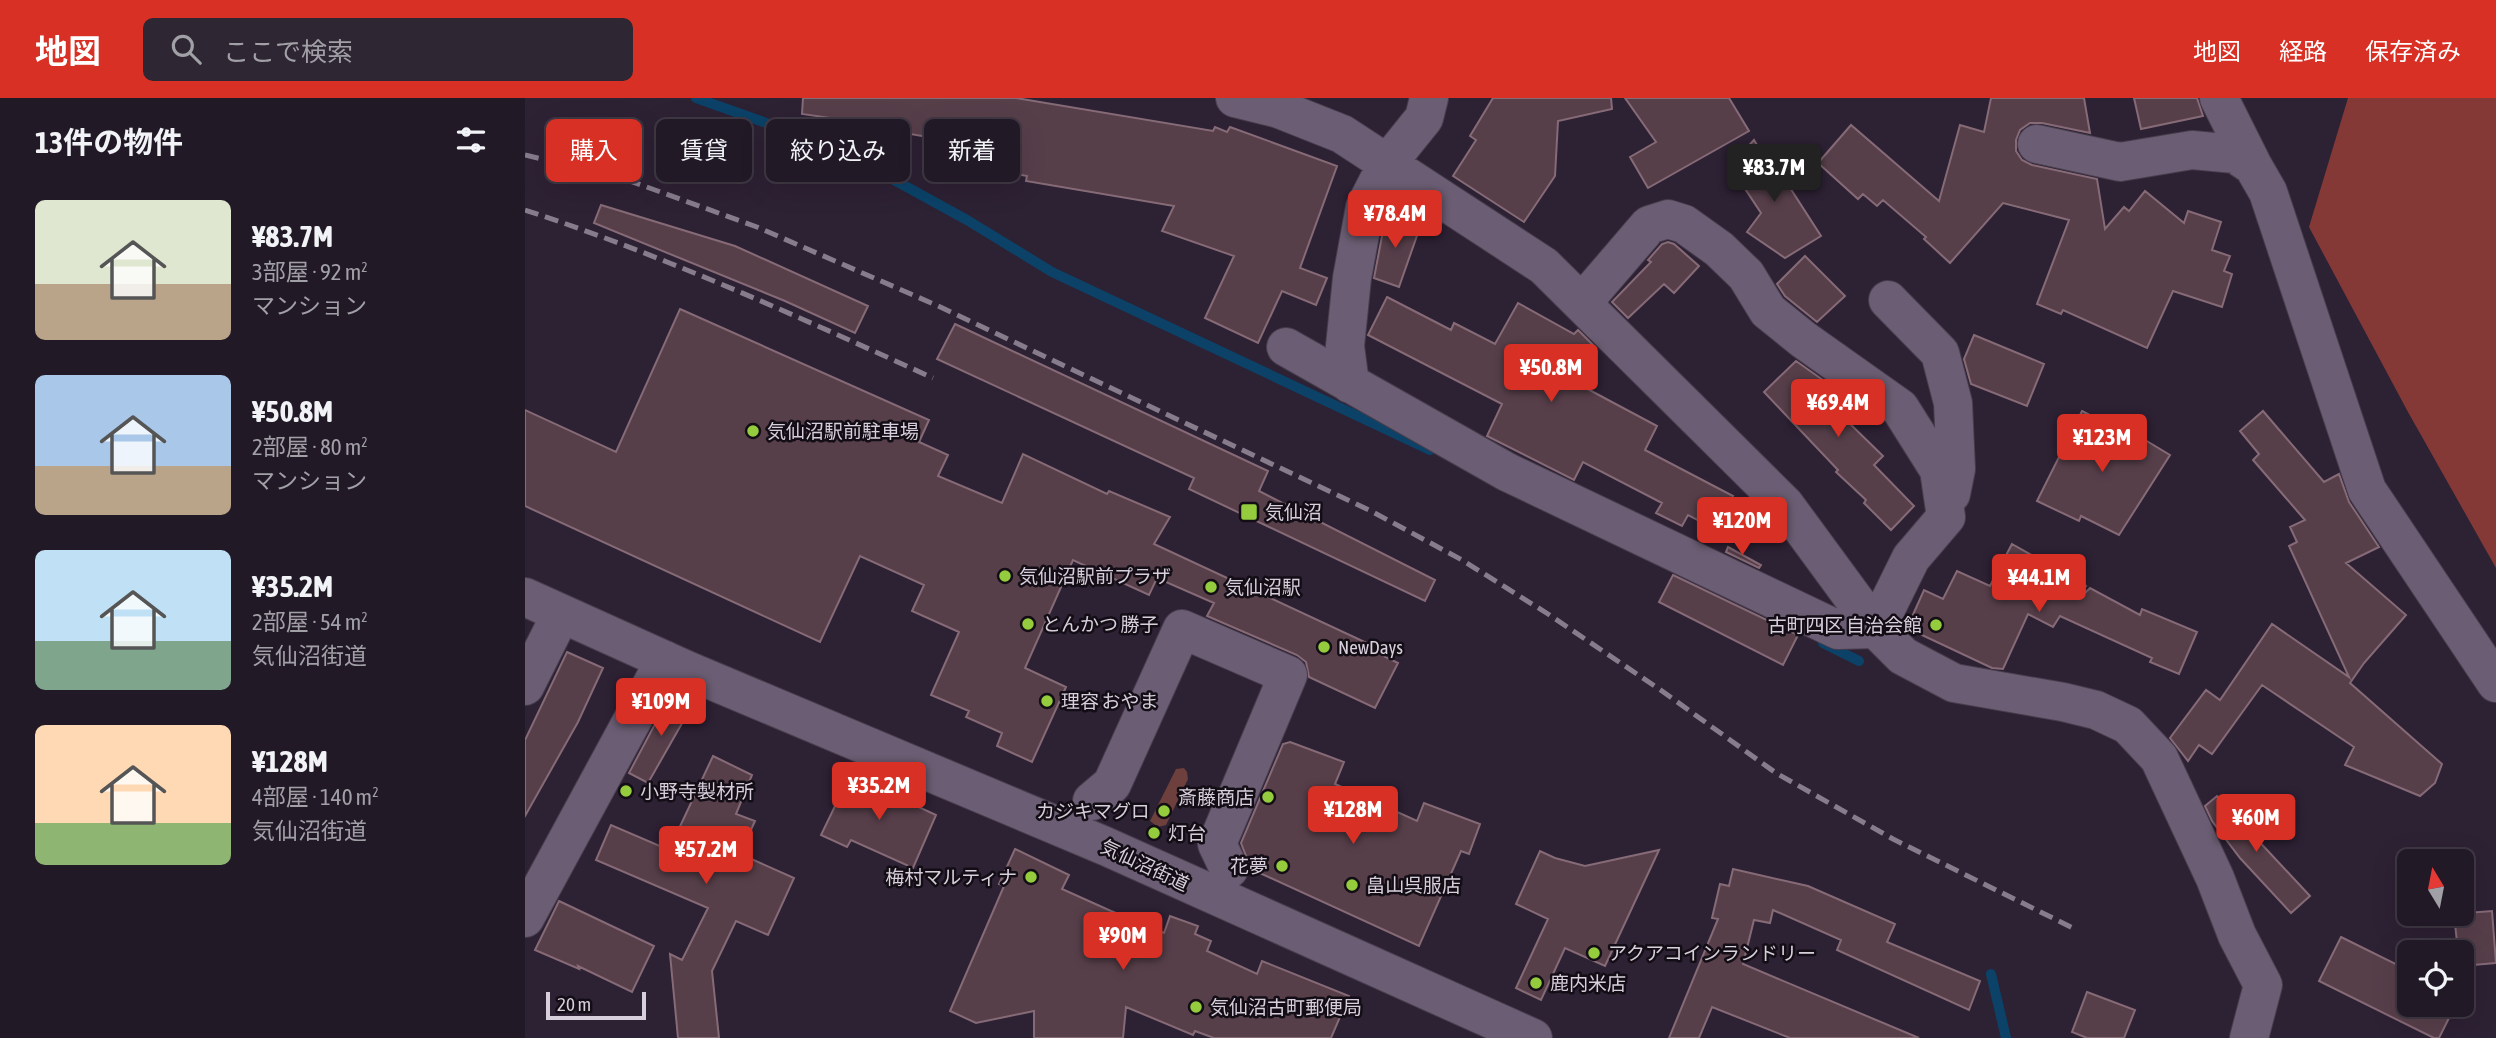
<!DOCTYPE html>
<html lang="ja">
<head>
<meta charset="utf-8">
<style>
  :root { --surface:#221927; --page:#2e2633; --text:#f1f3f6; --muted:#a2a0a7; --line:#3f3844; --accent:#d93025 }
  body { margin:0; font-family:"Asap Condensed","Noto Sans JP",sans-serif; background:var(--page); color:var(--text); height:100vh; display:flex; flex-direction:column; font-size:26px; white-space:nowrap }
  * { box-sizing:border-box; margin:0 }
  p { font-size:23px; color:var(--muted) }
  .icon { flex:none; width:38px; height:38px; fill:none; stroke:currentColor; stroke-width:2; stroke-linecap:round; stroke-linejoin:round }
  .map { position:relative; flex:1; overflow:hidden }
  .drawer { display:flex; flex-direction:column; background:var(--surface); width:525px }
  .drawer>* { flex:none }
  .top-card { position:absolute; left:21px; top:21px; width:665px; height:63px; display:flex; gap:14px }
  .needle { width:46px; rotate:350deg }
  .buttons { position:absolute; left:1872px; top:751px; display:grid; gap:14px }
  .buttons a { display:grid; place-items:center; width:77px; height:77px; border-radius:10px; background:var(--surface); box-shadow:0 7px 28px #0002,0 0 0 2px var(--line); font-size:35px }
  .scale { position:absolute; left:21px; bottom:18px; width:100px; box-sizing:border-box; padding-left:7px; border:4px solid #d7cfdb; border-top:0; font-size:19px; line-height:24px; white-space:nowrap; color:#d7cfdb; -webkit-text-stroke:5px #130d15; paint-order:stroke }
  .price { position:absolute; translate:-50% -60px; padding:0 16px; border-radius:7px; background:var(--accent); color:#fff; font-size:23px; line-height:46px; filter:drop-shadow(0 2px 4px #0008) }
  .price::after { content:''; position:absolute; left:50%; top:42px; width:21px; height:16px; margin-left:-10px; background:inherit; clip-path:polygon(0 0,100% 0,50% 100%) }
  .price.selected { background:#222; color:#fff }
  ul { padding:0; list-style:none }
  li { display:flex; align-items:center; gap:21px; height:175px; padding:0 35px }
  li span { display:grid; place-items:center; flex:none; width:196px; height:140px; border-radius:10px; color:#555 }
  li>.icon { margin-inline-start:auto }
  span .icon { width:84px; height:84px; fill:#fffc; stroke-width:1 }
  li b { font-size:30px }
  h2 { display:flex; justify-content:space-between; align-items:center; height:84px; padding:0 35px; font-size:30px }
  .chip { padding:0 24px; border-radius:10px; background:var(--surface); box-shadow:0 7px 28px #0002,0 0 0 2px var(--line); font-size:24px; line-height:63px }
  .chip.selected { background:var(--accent); color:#fff }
  header { display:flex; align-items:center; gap:42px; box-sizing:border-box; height:98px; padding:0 35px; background:var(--accent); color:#fff }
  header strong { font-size:33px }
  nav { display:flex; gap:38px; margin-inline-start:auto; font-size:24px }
  .search { width:490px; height:63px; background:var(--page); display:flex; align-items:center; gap:18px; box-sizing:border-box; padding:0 24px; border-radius:10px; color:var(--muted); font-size:26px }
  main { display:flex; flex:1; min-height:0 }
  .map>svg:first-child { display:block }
</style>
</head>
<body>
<header>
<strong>地図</strong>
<div class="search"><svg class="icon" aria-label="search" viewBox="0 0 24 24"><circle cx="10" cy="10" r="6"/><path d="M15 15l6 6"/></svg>ここで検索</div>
<nav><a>地図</a><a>経路</a><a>保存済み</a></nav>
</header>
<main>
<section class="drawer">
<h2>13件の物件<svg class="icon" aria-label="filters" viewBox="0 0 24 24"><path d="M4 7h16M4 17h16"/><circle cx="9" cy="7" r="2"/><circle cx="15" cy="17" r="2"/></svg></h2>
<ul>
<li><span style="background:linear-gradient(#dfe7d0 60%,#b9a48a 0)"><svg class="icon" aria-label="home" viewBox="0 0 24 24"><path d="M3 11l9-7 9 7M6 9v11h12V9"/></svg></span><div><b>¥83.7M</b><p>3部屋 · 92 m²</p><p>マンション</p></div></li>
<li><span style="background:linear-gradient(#a9c7e8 65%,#b9a48a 0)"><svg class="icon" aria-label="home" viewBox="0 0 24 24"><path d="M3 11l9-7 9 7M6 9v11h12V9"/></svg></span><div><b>¥50.8M</b><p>2部屋 · 80 m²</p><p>マンション</p></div></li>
<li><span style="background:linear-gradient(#bfe0f5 65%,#7fa58c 0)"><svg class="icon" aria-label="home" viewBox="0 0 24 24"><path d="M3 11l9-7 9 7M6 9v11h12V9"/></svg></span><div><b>¥35.2M</b><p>2部屋 · 54 m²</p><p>気仙沼街道</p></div></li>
<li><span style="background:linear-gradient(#ffd9b3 70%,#8fb573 0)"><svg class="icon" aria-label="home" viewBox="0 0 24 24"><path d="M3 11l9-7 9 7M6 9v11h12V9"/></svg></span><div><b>¥128M</b><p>4部屋 · 140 m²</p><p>気仙沼街道</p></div></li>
</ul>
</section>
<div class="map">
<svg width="1971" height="940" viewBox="0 0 1971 940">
  <rect width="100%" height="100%" fill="#2d2134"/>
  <!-- green -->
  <path fill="#6d403d" d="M 659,670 L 662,674 L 663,681 L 641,727 L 633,729 L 625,723 L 651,671 Z"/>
  <!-- forest -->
  <path fill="#843937" d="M 1823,0 L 1971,0 L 1971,470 L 1883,314 L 1784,129 Z"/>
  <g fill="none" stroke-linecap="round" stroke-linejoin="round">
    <!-- stream -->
    <path stroke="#0c4268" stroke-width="10" d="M 171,0 L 309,49 L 442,122 L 527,174 L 905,352
      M 1298,545 L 1334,563
      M 1466,876 L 1481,940"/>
  </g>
  <!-- building -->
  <path fill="#573f4a" stroke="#866b77" stroke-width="2" d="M 278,0 L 491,0 L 688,33 L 690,29 L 702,34 L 705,29 L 812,68 L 775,170 L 802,180 L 791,207 L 757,193 L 733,245 L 680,220 L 709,158 L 637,133 L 649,108 L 501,83 L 502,78 L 422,63 L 426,43 L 368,33 L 369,29 L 277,16 Z
    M 968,0 L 1086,0 L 1087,11 L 1033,23 L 1030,78 L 999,124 L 928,78 L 951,42 L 945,38 Z
    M 1100,0 L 1204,0 L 1224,33 L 1123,90 L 1105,59 L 1131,44 Z
    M 1466,0 L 1559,0 L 1565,35 L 1517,25 L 1505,25 L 1495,32 L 1491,42 L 1491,53 L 1497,62 L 1507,67 L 1572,81 L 1580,131 L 1599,109 L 1604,113 L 1620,93 L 1659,125 L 1663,113 L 1696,124 L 1687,152 L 1705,158 L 1699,173 L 1707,176 L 1697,209 L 1648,193 L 1622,250 L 1538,212 L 1536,216 L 1512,206 L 1544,122 L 1478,105 L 1425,165 L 1399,141 L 1401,139 L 1358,102 L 1352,108 L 1338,96 L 1333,101 L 1293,65 L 1326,27 L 1414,103 L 1435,27 L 1459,34 Z
    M 1609,0 L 1672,0 L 1678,18 L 1616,31 Z
    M 1229,42 L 1238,57 L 1242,54 L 1296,138 L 1260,160 L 1222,134 L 1236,115 L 1205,68 Z
    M 76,107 L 210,148 L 343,208 L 330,235 L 260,203 L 69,125 Z
    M 861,117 L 895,129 L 874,189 L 849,180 Z
    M 1143,144 L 1149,146 L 1174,168 L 1149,195 L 1139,186 L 1103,220 L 1087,204 L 1126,164 L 1123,162 L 1137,146 Z
    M 1280,158 L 1320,198 L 1292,224 L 1260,198 L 1252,186 Z
    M 862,199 L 926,232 L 929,225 L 970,246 L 993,205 L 1049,236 L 1053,232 L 1071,250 L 1040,279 L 1132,328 L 1120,352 L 1208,398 L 1190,431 L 1163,417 L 1157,428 L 1131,415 L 1137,405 L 1058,364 L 1049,382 L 962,338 L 977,306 L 843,237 Z
    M 155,211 L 404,322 L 394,344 L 423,357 L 413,378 L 477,405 L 498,356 L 582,396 L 584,393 L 645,419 L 629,446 L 844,546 L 842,550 L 873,565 L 850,610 L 784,579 L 781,564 L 772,557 L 682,518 L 689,505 L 632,480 L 624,497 L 548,462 L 500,570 L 541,589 L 507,664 L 472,648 L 477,635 L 441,619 L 444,613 L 406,597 L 434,534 L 387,513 L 399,487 L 335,458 L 295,544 L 0,408 L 0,312 L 91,354 Z
    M 430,226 L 743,373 L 734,393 L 910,482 L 900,503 L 664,391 L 669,380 L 412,261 Z
    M 1449,237 L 1519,266 L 1502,308 L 1446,286 L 1439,261 Z
    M 1271,263 L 1312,292 L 1329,310 L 1319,320 L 1358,358 L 1349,367 L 1389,408 L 1366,432 L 1339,405 L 1341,402 L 1311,374 L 1313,372 L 1239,294 Z
    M 1557,313 L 1593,332 L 1595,327 L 1645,357 L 1594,437 L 1556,418 L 1554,423 L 1512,403 Z
    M 1738,313 L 1799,384 L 1814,376 L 1824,404 L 1854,449 L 1821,465 L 1881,517 L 1839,565 L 1825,585 L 1917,666 L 1910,685 L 1895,698 L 1820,667 L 1829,649 L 1737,587 L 1687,656 L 1674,647 L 1663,663 L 1645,640 L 1681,592 L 1695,602 L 1747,526 L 1824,579 L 1764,448 L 1772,444 L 1765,429 L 1780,422 L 1728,362 L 1734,356 L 1715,333 Z
    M 1487,446 L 1561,488 L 1558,491 L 1561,494 L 1565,490 L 1615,517 L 1617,511 L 1672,534 L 1654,576 L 1625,564 L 1627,560 L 1535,518 L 1528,529 L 1503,516 L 1478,571 L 1467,570 L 1382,530 L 1399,492 L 1418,501 L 1432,473 L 1465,488 Z
    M 1203,449 L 1236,467 L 1234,470 L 1201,454 Z
    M 1148,477 L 1273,537 L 1258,567 L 1134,504 Z
    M 42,554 L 78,570 L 53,624 L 0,718 L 0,642 Z
    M 146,596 L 168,606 L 123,685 L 104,675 Z
    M 765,644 L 819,664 L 810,686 L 892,723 L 899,705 L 955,726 L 944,756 L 936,753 L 894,848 L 726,771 L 716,745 L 758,646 Z
    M 188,658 L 227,677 L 211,716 L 230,723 L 215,756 L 269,780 L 243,837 L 211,823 L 187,873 L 194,940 L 153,940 L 145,856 L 157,862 L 183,810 L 71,762 L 86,727 L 144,752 Z
    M 325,677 L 411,717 L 388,770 L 326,742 L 322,749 L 296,737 Z
    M 1692,698 L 1699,705 L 1709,706 L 1732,735 L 1729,738 L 1785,798 L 1766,815 L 1715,760 L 1687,723 L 1680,708 Z
    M 490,751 L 544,777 L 537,791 L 586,813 L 639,835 L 645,818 L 673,828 L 670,836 L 686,843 L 682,853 L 732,876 L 737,863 L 824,898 L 806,940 L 689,940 L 670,933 L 668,937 L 601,909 L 598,940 L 509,940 L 509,913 L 451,925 L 425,913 L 479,788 L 474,786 Z
    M 1134,752 L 1080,868 L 1040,850 L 1016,902 L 991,890 L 1023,821 L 991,806 L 1015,753 L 1030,760 L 1060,768 Z
    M 1208,771 L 1283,788 L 1370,826 L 1362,844 L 1455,883 L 1444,912 L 1312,852 L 1316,842 L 1248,812 L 1245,825 L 1229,822 L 1218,866 L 1394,940 L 1265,940 L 1187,909 L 1174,940 L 1144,940 L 1193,821 L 1187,820 L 1195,786 L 1204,788 Z
    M 34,803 L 129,848 L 107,894 L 53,868 L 54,871 L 10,852 Z
    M 1967,813 L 1971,865 L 1937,868 L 1937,854 L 1933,854 L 1929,816 Z
    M 1816,839 L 1885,873 L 1885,906 L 1931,906 L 1914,940 L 1909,940 L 1794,883 Z
    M 1562,894 L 1610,912 L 1599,940 L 1562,940 L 1547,934 Z"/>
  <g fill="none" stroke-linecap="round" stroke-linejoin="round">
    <!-- minor casing -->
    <g stroke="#473d4d" stroke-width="40">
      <path id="minor" d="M 710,0 L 754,11 L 817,36 L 1019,168 L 1260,407 L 1351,531 L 1378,558 L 1429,585 L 1538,604 L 1571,612 L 1603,627 L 1634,660 L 1690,780 L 1712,837 L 1738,887 L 1724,940
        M 1694,0 L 1728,68
        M 1512,46 L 1595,64 L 1667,52 L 1710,56 L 1728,68 L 1743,94 L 1842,392 L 1971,585
        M 1363,202 L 1415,255 L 1428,305 L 1431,371 L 1426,396
        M 761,249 L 982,374 L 1313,532 L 1351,531 L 1386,460 L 1421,419 L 1414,372 L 1375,310 L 1279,242 L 1243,213 L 1221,177 L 1194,151 L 1159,126 L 1143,121 L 1124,127 L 1057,205
        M 825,286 L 820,248 L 827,180 L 840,109 L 862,66 L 899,20 L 904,0
        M 0,499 L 164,573 L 580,748 L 1008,940
        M 0,588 L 36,516
        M 567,703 L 587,686 L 657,531 L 763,577 L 692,746 L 704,771
        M 0,820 L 140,562"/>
    </g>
    <!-- minor -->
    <use href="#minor" stroke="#6b5d73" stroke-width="38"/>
    <!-- rail -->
    <path stroke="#867c8c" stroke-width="5" stroke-dasharray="14 7" stroke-linecap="butt" d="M 0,57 L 97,80 L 232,129 L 411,207 L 846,413 L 937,462 L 1023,516 L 1137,593 L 1251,675 L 1368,741 L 1548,830
      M 0,112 C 140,158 274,219 408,280"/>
  </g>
  <!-- markers -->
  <g fill="#94cc3d" stroke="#130d15" stroke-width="2.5">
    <circle cx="228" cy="333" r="7"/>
    <rect x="715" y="405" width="18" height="18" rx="3.5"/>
    <circle cx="480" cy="478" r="7"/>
    <circle cx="686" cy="489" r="7"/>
    <circle cx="503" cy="526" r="7"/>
    <circle cx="1411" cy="527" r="7"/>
    <circle cx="799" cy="549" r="7"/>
    <circle cx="522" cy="603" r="7"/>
    <circle cx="101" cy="693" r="7"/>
    <circle cx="743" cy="699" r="7"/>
    <circle cx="639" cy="713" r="7"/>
    <circle cx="629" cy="735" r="7"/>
    <circle cx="757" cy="768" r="7"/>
    <circle cx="506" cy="779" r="7"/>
    <circle cx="827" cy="787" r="7"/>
    <circle cx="1069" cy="855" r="7"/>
    <circle cx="1011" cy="885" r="7"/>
    <circle cx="671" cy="909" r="7"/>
  </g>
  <g text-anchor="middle" stroke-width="5" stroke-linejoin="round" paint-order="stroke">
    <!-- poi labels -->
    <g font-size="19" fill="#d7cfdb" stroke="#130d15" text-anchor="start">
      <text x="242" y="340">気仙沼駅前駐車場</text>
      <text x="740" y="421">気仙沼</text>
      <text x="494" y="485">気仙沼駅前プラザ</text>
      <text x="700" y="496">気仙沼駅</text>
      <text x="517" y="533">とんかつ 勝子</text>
      <text x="1397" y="534" text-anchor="end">古町四区 自治会館</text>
      <text x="813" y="556">NewDays</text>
      <text x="536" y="610">理容 おやま</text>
      <text x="115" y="700">小野寺製材所</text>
      <text x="729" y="706" text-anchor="end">斎藤商店</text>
      <text x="625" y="720" text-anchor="end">カジキマグロ</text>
      <text x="643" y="742">灯台</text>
      <text x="743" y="775" text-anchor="end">花夢</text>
      <text x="492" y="786" text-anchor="end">梅村マルティナ</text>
      <text x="841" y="794">畠山呉服店</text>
      <text x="1083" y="862">アクアコインランドリー</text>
      <text x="1025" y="892">鹿内米店</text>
      <text x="685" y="916">気仙沼古町郵便局</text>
    </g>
    <!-- street labels -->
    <g font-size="19" fill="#d7cfdb" stroke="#130d15">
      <text transform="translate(620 767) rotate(25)" y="7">気仙沼街道</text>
    </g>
  </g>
</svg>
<div class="buttons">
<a><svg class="needle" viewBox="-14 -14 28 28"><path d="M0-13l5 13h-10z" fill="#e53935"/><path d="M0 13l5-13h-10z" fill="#a2a0a7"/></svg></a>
<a><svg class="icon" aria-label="locate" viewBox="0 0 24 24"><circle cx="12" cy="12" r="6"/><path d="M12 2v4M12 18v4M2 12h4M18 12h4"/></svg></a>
</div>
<div class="scale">20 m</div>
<b class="price selected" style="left:1249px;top:106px">¥83.7M</b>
<b class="price" style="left:870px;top:152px">¥78.4M</b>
<b class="price" style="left:1026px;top:306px">¥50.8M</b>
<b class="price" style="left:1313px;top:341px">¥69.4M</b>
<b class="price" style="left:1577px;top:376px">¥123M</b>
<b class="price" style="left:1217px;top:459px">¥120M</b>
<b class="price" style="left:1514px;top:516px">¥44.1M</b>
<b class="price" style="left:136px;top:640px">¥109M</b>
<b class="price" style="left:354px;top:724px">¥35.2M</b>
<b class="price" style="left:828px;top:748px">¥128M</b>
<b class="price" style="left:1731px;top:756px">¥60M</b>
<b class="price" style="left:181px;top:788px">¥57.2M</b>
<b class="price" style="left:598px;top:874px">¥90M</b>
<div class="top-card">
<a class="chip selected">購入</a>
<a class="chip">賃貸</a>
<a class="chip">絞り込み</a>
<a class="chip">新着</a>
</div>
</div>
</main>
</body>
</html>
